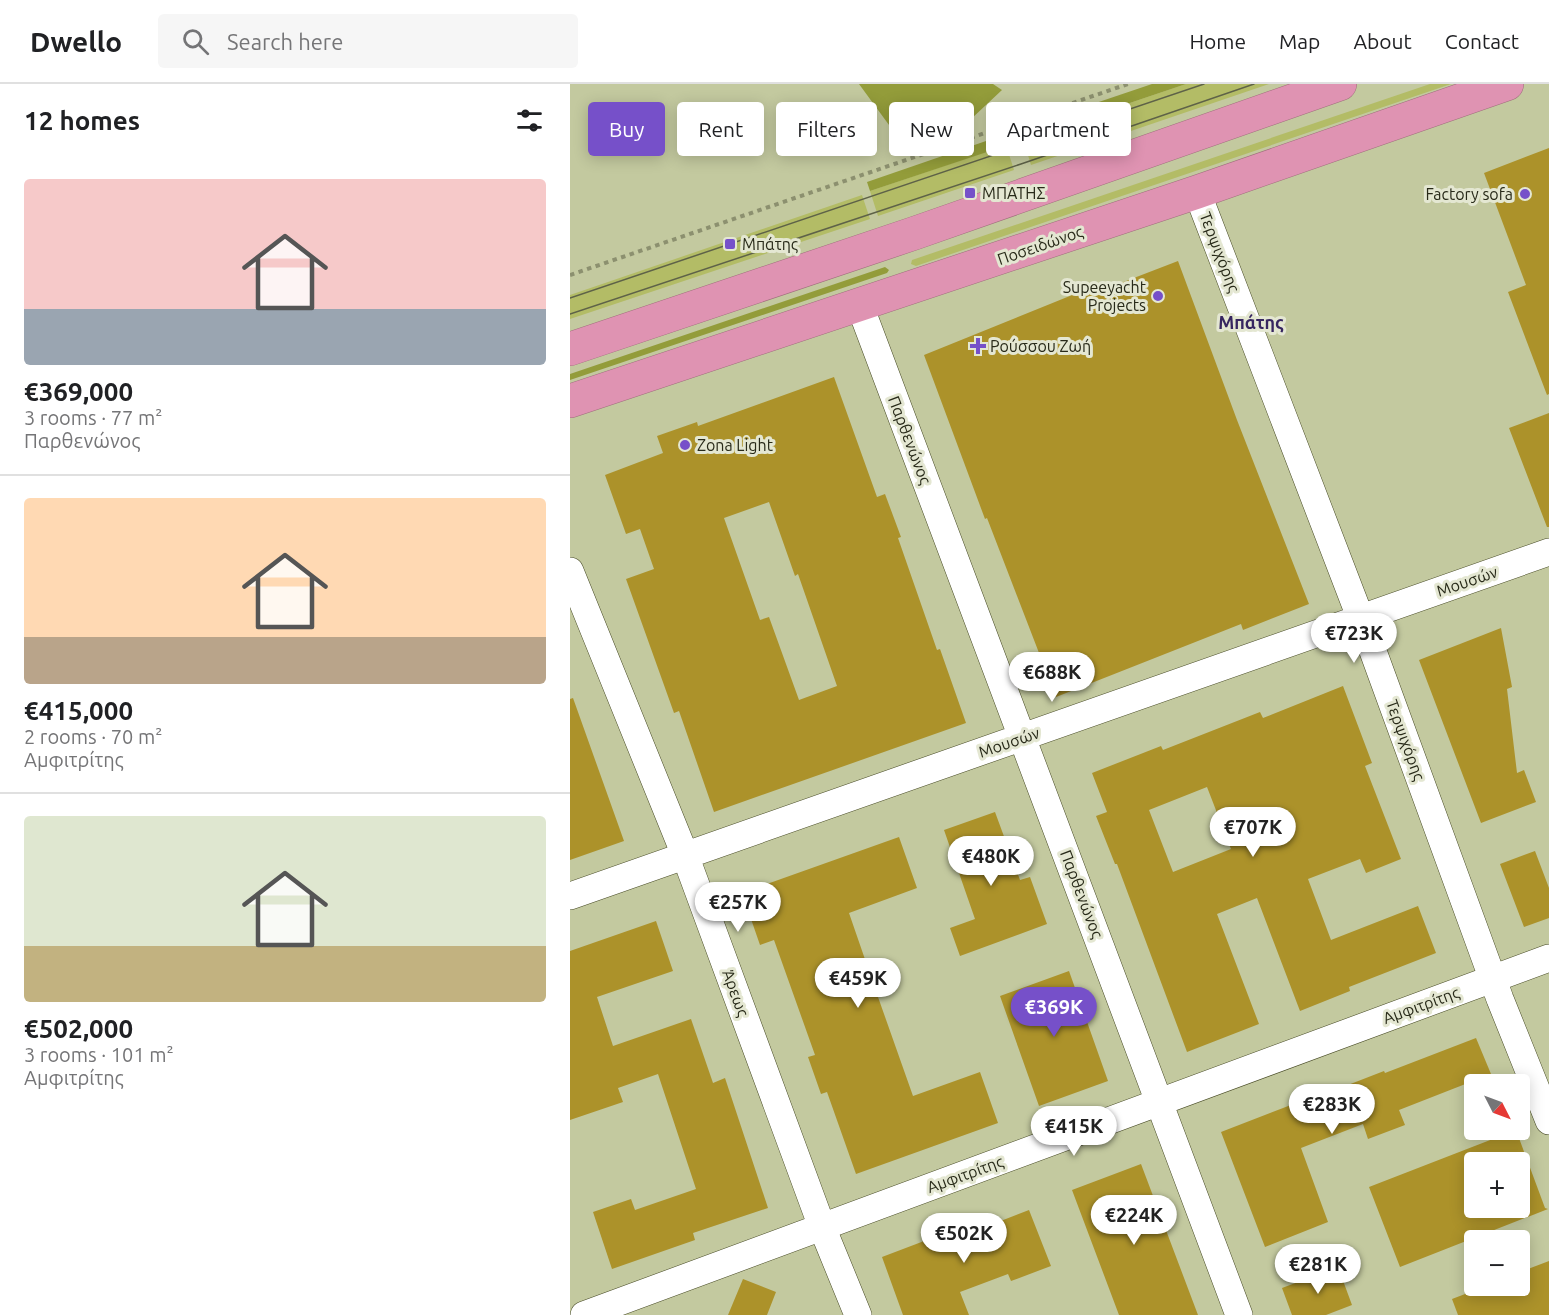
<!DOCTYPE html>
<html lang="en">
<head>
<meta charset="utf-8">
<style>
  :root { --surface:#fff; --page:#f6f6f6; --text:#202124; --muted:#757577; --line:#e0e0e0; --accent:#7650c9 }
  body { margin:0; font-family:Ubuntu,sans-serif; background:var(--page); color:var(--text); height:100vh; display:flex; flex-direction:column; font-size:22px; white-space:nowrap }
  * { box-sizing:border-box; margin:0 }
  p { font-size:20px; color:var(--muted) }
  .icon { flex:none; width:33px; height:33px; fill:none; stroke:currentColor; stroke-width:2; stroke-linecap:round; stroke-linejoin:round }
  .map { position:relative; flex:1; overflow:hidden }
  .panel { display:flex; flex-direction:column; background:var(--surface); width:570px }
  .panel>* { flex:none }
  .hud { position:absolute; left:18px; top:18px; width:570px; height:54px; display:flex; gap:12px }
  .needle { width:39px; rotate:132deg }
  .fabs { position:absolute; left:894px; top:990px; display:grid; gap:12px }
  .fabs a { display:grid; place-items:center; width:66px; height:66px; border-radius:6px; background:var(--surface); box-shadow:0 3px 15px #0003; font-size:30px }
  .price { position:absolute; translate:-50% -51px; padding:0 14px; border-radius:21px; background:#fff; color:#222; font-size:20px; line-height:39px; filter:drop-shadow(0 2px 3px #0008) }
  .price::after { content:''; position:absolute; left:50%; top:36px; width:18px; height:14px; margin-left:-9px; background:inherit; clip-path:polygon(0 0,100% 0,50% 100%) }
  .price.on { background:var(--accent); color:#fff }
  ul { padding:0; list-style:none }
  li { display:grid; align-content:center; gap:12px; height:318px; padding:0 24px }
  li+li { border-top:2px solid var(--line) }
  li span { display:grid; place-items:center; height:186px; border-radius:6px; color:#555 }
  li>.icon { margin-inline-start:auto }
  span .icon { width:108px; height:108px; fill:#fffc; stroke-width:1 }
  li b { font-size:26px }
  h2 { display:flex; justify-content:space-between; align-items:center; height:72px; padding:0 24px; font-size:26px }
  .chip { padding:0 21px; border-radius:6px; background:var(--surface); box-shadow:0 3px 15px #0003; font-size:21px; line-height:54px }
  .chip.on { background:var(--accent); color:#fff }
  header { display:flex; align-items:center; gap:36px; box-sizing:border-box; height:84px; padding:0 30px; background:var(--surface); border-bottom:2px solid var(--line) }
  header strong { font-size:28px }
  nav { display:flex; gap:33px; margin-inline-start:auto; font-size:21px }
  .search { width:420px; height:54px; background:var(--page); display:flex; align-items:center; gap:15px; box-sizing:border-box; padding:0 21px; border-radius:6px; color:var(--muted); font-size:22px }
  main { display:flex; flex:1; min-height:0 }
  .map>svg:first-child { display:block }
</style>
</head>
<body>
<header>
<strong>Dwello</strong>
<div class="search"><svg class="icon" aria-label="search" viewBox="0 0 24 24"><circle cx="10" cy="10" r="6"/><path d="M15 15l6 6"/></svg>Search here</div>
<nav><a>Home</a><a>Map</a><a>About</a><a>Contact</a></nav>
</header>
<main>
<section class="panel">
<h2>12 homes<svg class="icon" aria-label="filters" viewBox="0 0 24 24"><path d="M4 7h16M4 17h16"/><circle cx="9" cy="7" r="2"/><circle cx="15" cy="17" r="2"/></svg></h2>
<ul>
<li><span style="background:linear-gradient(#f6c9c9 70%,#9aa5b1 0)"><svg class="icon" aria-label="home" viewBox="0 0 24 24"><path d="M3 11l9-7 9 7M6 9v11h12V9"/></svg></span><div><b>€369,000</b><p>3 rooms · 77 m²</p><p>Παρθενώνος</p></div></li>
<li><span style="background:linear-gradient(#ffd9b3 75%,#b9a48a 0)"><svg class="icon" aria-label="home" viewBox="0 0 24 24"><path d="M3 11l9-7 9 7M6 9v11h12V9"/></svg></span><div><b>€415,000</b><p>2 rooms · 70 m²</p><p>Αμφιτρίτης</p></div></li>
<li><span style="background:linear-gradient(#dfe7d0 70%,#c2b280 0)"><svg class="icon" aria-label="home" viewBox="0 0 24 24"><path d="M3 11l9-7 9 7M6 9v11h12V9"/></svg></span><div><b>€502,000</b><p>3 rooms · 101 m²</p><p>Αμφιτρίτης</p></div></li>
</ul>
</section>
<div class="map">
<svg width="979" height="1231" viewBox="0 0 979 1231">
  <rect width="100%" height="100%" fill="#c3c99f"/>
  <!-- green -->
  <path fill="#b3bc66" d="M 616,0 L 699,0 L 461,81 L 453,55 Z
    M 860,0 L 881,0 L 346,182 L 341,180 L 342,176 Z
    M 436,61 L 444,86 L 308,132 L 300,107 Z
    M 292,111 L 300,135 L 0,235 L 0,211 Z"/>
  <!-- forest -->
  <path fill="#939c3a" d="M 289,0 L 423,0 L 432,6 L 384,51 L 330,56 Z
    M 582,0 L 616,0 L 453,55 L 449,45 Z
    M 416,57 L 429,64 L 300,107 L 297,98 Z
    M 315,183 L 319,186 L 317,189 L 0,296 L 0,290 Z"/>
  <!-- building -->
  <path fill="#ac922a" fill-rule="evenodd" d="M 979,64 L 979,310 L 977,311 L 938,208 L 956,201 L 914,89 Z
    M 608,177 L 667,336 L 739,520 L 673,546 L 671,540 L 486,613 L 417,434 L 415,435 L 354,271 L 527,201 L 530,207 Z
    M 264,293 L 307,413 L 315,410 L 331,453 L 328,454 L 367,566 L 370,565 L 396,639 L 144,728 L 109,627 L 104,629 L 56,495 L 84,485 L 70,445 L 56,450 L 35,391 L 93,369 L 87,352 L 127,338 L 128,342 ZM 199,418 L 225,492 L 228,490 L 267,602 L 229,616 L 199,533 L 190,536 L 154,434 Z
    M 979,329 L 979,443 L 977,443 L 939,344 Z
    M 931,544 L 942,603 L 937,605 L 947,689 L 954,686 L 966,718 L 911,739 L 849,576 Z
    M 773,602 L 802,679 L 795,682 L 831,775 L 796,789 L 790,775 L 738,795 L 761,856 L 848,822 L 866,869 L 779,903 L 780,907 L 730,927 L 687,814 L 647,830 L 689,940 L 617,968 L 547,780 L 545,780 L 526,732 L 537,728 L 522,689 L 591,662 L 593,666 L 690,628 L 693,634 ZM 637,703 L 661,765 L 603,788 L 579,726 Z
    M 3,614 L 54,757 L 0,776 L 0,615 Z
    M 425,728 L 450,796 L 460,793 L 477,840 L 390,872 L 380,844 L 405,835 L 374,746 Z
    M 329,753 L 347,804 L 279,829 L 308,913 L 343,1012 L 410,988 L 428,1039 L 286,1090 L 257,1008 L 251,1010 L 238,973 L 245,971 L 204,856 L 190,861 L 172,809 Z
    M 965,767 L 979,804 L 979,834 L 954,843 L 930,780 Z
    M 86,837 L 103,887 L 27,913 L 43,962 L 121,935 L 143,999 L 155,994 L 198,1124 L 123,1149 L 125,1156 L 42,1185 L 23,1128 L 61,1115 L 65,1126 L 126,1105 L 88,990 L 48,1004 L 53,1018 L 0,1036 L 0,867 Z
    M 499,887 L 538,997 L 469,1022 L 430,912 Z
    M 906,954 L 921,990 L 829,1026 L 835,1041 L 798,1055 L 793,1040 L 731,1064 L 758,1138 L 695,1163 L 651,1048 L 747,1011 L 747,1013 L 814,987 L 815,989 Z
    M 946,1046 L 975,1124 L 978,1125 L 830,1183 L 799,1103 ZM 904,1078 L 950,1078 L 950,1124 L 904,1124 Z
    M 571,1080 L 628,1231 L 549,1231 L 502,1106 Z
    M 459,1126 L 481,1182 L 441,1197 L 438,1190 L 390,1208 L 399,1231 L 333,1231 L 312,1173 L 420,1132 L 423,1140 Z
    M 979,1177 L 979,1231 L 888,1231 L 882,1215 L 916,1202 L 950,1202 L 950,1188 Z
    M 768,1183 L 782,1221 L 756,1231 L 722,1231 L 712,1204 Z
    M 173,1195 L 206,1208 L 197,1231 L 158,1231 Z"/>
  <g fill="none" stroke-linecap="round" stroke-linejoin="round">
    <!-- minor casing -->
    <g stroke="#474a25" stroke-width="28">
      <path id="minor" d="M 627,108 L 800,559 L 930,915 L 979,1037
        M 290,222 L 669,1231
        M 0,487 L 115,771 L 252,1143 L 288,1231
        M 0,812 L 979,468
        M 14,1231 L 979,874"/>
    </g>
    <!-- highway casing -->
    <g stroke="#9f6e7c" stroke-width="34">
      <path id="highway" d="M 0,265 L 345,149 L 770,0
        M 0,317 L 627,108 L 937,0"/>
    </g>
    <!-- path -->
    <path stroke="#8c906f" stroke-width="4" stroke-dasharray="4.5 4.5" stroke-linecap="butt" d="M 0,191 L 558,0"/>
    <!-- minor -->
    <use href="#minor" stroke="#fff" stroke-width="27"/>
    <!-- highway -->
    <use href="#highway" stroke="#df93b2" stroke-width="33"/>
    <!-- tram -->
    <path stroke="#5e6248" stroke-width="1.5" d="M 0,214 L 634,0
      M 0,230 L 451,80 L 684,0"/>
  </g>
  <!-- markers -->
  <g fill="#7650c9" stroke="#e4e7d2" stroke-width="2">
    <rect x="394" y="103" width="12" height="12" rx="3"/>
    <circle cx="955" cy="110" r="6"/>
    <rect x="154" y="154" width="12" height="12" rx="3"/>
    <circle cx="588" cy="212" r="6"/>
    <path d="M405 253h6v6h6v6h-6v6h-6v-6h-6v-6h6z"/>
    <circle cx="115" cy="361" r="6"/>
  </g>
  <g text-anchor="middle" stroke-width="6" stroke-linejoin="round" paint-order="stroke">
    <!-- poi labels -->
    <g font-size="16" fill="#282a19" stroke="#e4e7d2" text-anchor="start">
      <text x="412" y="115">ΜΠΑΤΗΣ</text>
      <text x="943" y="116" text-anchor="end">Factory sofa</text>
      <text x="172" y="166">Μπάτης</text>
      <text x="576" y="209" text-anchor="end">Supeeyacht<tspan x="576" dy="18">Projects</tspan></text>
      <text x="420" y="268">Ρούσσου Ζωή</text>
      <text x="127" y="367">Zona Light</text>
    </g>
    <!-- street labels -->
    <g font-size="16" fill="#282a19" stroke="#e4e7d2">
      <text transform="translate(470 161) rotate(-19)" y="6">Ποσειδώνος</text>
      <text transform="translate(650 168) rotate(69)" y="6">Τερψιχόρης</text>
      <text transform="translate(340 356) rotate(69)" y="6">Παρθενώνος</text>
      <text transform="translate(897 497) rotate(-19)" y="6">Μουσών</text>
      <text transform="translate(836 656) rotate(70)" y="6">Τερψιχόρης</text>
      <text transform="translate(439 658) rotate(-19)" y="6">Μουσών</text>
      <text transform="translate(512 810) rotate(69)" y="6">Παρθενώνος</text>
      <text transform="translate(166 909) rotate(70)" y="6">Άρεως</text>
      <text transform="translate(851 921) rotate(-20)" y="6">Αμφιτρίτης</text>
      <text transform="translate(395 1090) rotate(-20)" y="6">Αμφιτρίτης</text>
    </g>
    <!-- neighbourhood labels -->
    <g font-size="18" font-weight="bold" fill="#372660" stroke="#e4e7d2">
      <text x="681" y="245">Μπάτης</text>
    </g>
  </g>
</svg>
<div class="fabs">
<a><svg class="needle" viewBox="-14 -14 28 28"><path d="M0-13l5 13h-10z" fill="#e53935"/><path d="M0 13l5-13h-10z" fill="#757577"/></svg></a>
<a>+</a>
<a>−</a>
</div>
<b class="price" style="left:784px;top:580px">€723K</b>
<b class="price" style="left:482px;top:619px">€688K</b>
<b class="price" style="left:683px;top:774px">€707K</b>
<b class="price" style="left:421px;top:803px">€480K</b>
<b class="price" style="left:168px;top:849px">€257K</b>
<b class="price" style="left:288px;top:925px">€459K</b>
<b class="price on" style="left:484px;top:954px">€369K</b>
<b class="price" style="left:762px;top:1051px">€283K</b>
<b class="price" style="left:504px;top:1073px">€415K</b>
<b class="price" style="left:564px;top:1162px">€224K</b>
<b class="price" style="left:394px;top:1180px">€502K</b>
<b class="price" style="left:748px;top:1211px">€281K</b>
<div class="hud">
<a class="chip on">Buy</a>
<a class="chip">Rent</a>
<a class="chip">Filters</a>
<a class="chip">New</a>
<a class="chip">Apartment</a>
</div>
</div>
</main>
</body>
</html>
